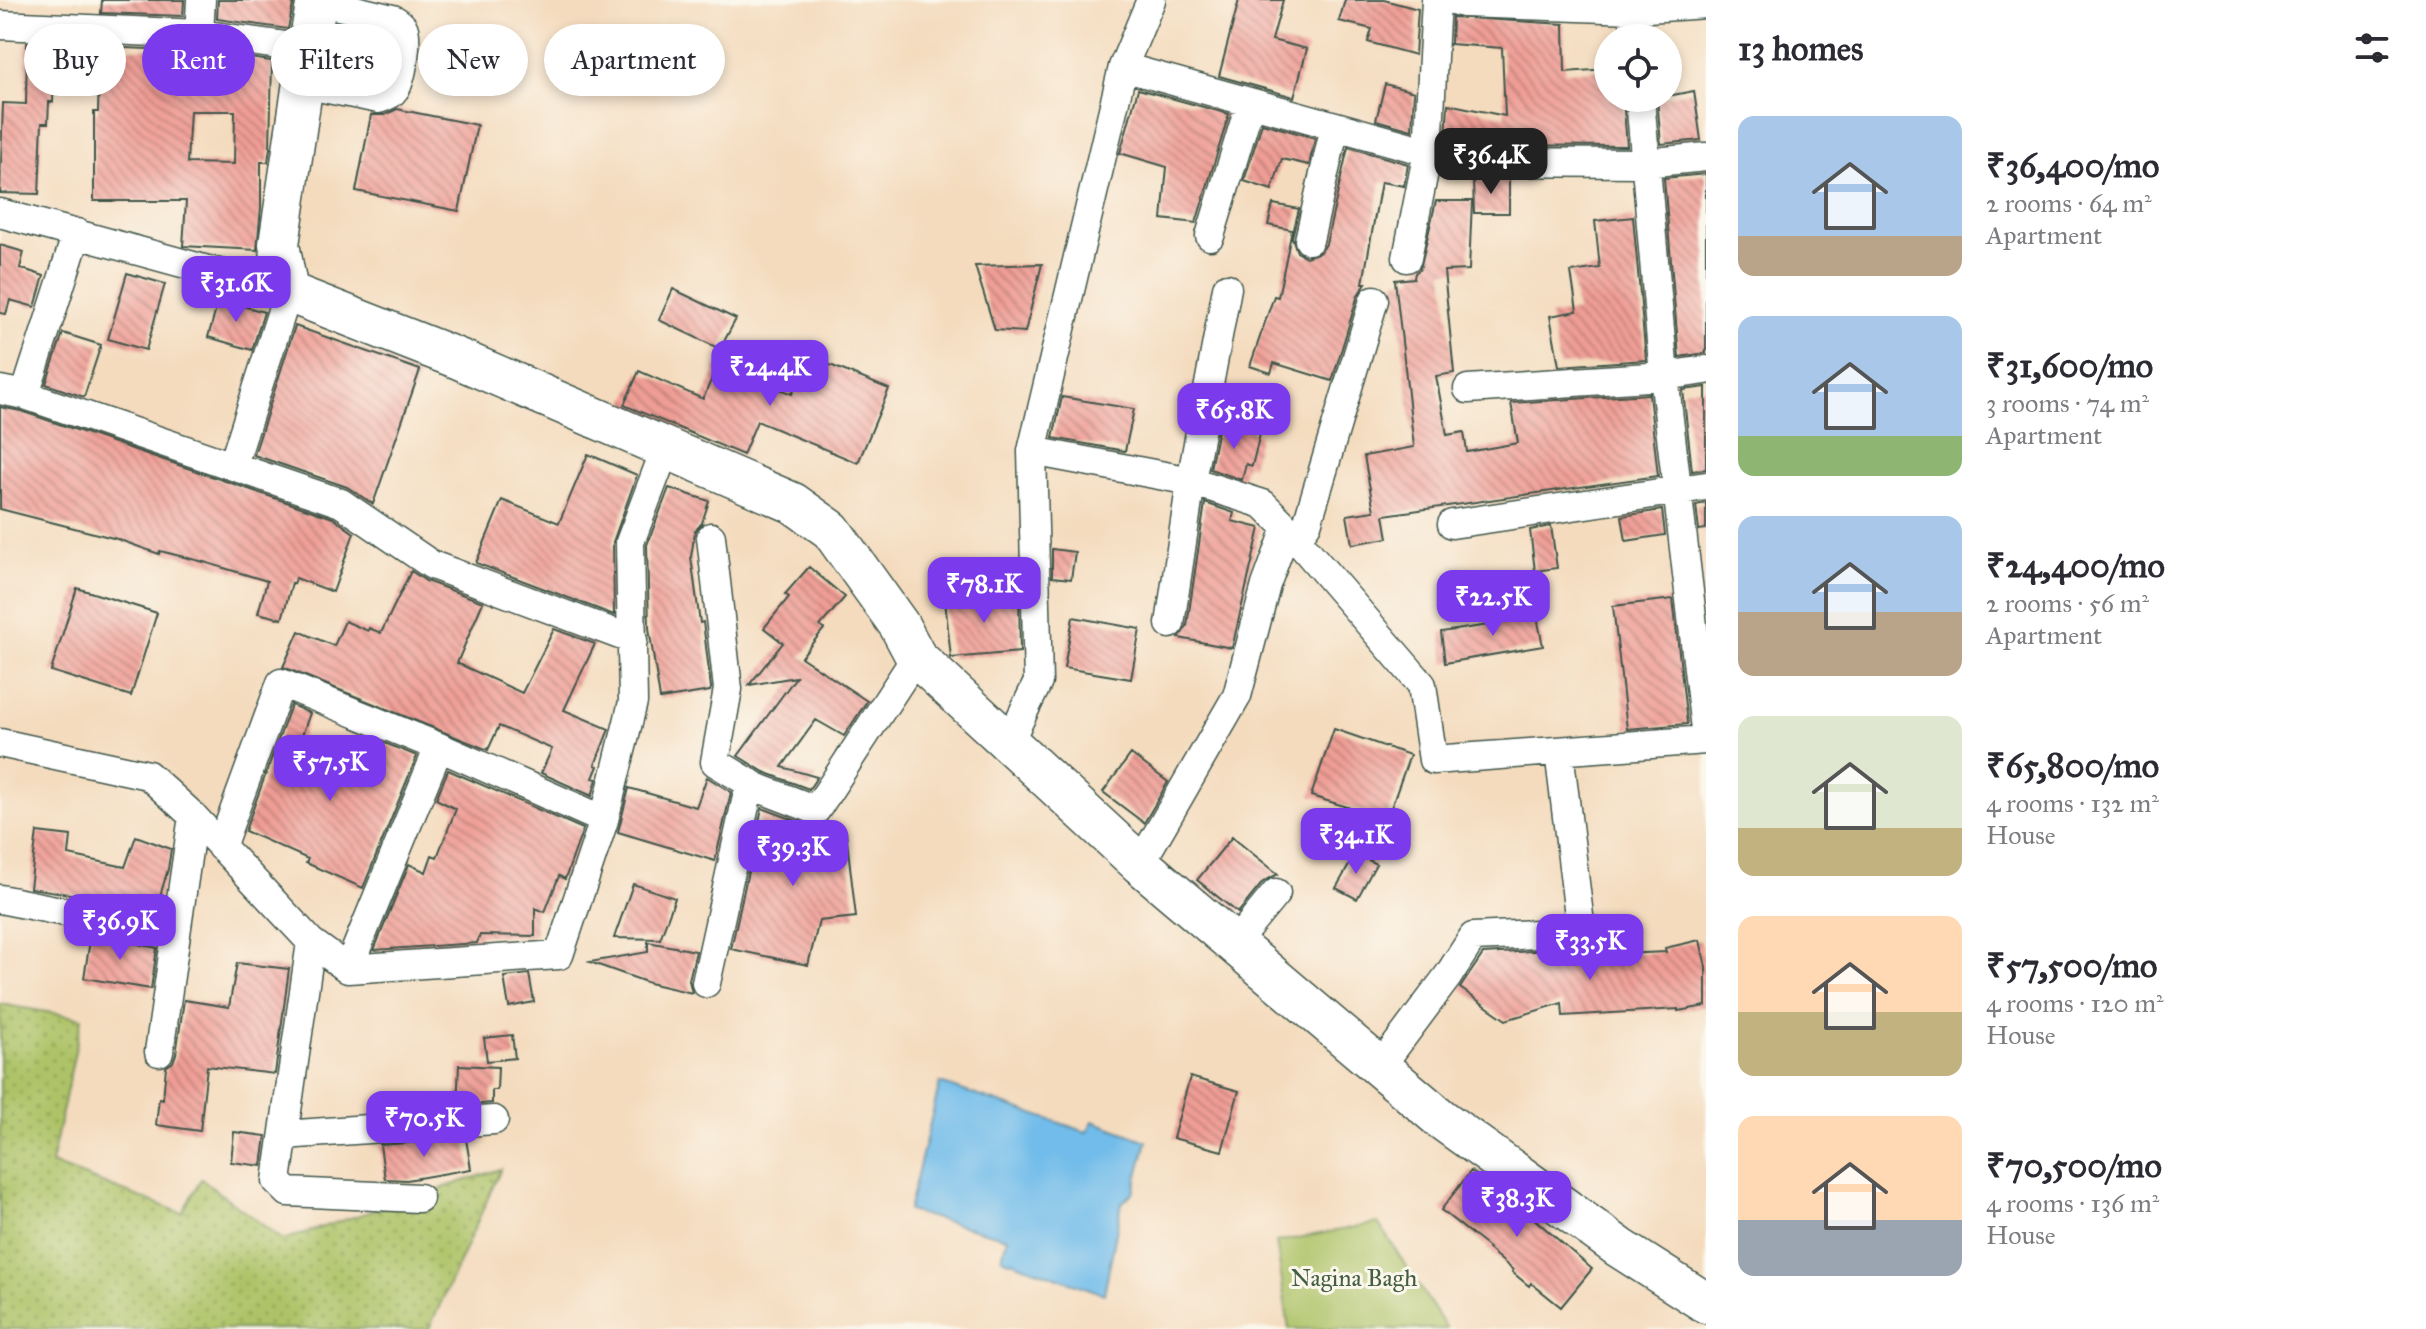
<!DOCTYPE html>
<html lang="en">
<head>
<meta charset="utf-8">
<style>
  :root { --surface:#fff; --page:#f7f7f7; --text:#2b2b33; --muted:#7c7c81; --accent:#7c3aed }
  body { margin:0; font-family:"IM FELL Great Primer",serif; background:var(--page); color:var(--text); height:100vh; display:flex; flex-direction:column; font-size:30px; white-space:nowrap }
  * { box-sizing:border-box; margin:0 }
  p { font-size:26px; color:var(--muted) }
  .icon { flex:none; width:44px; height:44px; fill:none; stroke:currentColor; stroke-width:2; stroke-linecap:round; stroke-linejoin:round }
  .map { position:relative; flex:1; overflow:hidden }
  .side { display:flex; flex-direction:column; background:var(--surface); width:720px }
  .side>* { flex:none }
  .hud { position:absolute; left:24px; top:24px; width:760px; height:72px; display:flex; gap:16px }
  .controls { position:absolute; left:1594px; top:24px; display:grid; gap:16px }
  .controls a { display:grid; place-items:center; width:88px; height:88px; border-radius:50%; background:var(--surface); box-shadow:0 4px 12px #0003; font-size:40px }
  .price { position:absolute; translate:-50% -68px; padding:0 18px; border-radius:16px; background:var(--accent); color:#fff; font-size:26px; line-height:52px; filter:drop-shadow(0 2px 4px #0008) }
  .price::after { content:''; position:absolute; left:50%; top:48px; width:24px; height:18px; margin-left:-12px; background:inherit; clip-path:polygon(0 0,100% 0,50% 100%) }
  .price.active { background:#222; color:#fff }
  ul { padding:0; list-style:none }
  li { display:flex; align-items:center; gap:24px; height:200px; padding:0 32px }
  li span { display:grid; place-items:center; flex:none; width:224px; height:160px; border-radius:16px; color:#555 }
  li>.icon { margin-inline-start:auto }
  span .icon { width:96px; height:96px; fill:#fffc; stroke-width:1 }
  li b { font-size:34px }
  h2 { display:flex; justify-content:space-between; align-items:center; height:96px; padding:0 32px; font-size:34px }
  .tag { padding:0 28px; border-radius:36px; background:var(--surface); box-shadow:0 4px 12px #0003; font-size:28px; line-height:72px }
  .tag.active { background:var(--accent); color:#fff }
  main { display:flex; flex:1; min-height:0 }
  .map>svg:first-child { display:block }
</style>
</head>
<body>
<main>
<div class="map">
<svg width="1706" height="1329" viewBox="0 0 1706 1329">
  <defs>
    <pattern id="grass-dots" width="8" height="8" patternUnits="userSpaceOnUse" patternTransform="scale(2)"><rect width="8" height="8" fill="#aec367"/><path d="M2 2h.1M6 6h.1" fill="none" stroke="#8da056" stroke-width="1.8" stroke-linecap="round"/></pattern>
    <pattern id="building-back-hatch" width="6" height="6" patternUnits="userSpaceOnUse" patternTransform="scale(2)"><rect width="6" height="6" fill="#ef9d95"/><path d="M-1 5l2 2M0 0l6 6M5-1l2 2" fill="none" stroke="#c1817a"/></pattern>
  </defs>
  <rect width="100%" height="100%" fill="#fbf7ec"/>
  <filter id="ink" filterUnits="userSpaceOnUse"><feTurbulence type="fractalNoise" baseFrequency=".0125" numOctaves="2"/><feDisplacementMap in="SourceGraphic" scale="16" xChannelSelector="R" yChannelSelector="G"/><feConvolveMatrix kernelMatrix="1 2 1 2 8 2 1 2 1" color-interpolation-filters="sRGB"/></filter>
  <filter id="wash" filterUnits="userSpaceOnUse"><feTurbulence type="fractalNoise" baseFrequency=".006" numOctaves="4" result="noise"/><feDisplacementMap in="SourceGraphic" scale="32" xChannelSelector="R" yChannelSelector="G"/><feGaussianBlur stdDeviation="1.8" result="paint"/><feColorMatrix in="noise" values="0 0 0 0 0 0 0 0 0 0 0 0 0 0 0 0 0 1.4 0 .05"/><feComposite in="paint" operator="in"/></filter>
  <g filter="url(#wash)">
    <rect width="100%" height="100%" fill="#f4dbbe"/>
    <!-- grass -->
    <path fill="url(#grass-dots)" stroke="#66804e" stroke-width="2" d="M 0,1004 L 82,1018 L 51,1164 L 182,1213 L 201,1179 L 283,1240 L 501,1169 L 429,1329 L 0,1329 Z"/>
    <!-- park -->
    <path fill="#aec367" stroke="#66804e" stroke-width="2" d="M 1378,1223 L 1447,1329 L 1289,1329 L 1276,1242 Z"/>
    <!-- water -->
    <path fill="#71bcea" stroke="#487c8f" stroke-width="2" d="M 940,1083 L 1087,1132 L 1093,1121 L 1147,1141 L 1134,1191 L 1122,1203 L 1104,1294 L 1002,1258 L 1007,1238 L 908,1211 Z"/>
    <g id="blocks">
      <!-- building -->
      <path fill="url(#building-back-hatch)" fill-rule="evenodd" d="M 102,0 L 184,0 L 183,16 L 101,13 Z
        M 218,0 L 294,0 L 288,29 L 217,19 Z
        M 1239,0 L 1283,0 L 1272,40 L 1307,49 L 1294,97 L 1219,76 Z
        M 1345,0 L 1384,0 L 1418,9 L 1415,55 L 1368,42 L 1372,29 L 1339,21 Z
        M 1452,17 L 1564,24 L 1565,72 L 1608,69 L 1608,98 L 1623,98 L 1627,146 L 1467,145 L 1446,139 L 1448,104 L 1505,116 L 1502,48 L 1451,44 Z
        M 27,43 L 55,44 L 53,102 L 49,102 L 48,123 L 42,123 L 39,194 L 0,193 L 3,103 L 26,104 Z
        M 100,47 L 197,51 L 272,61 L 270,148 L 268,162 L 261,162 L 261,207 L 257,250 L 183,246 L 186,201 L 94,201 L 94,112 L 98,112 ZM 190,111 L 235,111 L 234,164 L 187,163 Z
        M 1385,84 L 1414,92 L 1412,130 L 1376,120 Z
        M 1138,89 L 1229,114 L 1196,223 L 1162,219 L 1167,167 L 1120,153 Z
        M 1694,91 L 1701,140 L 1661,144 L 1657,98 Z
        M 397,109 L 477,125 L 459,211 L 356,191 L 371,115 L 385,115 Z
        M 1262,123 L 1315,138 L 1309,165 L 1282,159 L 1272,190 L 1244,181 Z
        M 1348,147 L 1408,164 L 1404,186 L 1381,182 L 1363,283 L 1366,283 L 1358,295 L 1332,381 L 1274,363 L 1271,373 L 1250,366 L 1274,296 L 1278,297 L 1292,230 L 1268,225 L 1273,204 L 1299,209 L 1292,237 L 1297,252 L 1306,257 L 1321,252 L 1326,244 Z
        M 1706,174 L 1706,353 L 1679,357 L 1664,178 Z
        M 1473,179 L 1509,179 L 1509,213 L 1474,213 Z
        M 1436,201 L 1472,201 L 1469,270 L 1444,271 L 1454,373 L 1436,376 L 1447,435 L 1464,432 L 1467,452 L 1518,443 L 1511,403 L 1649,394 L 1658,476 L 1384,515 L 1388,538 L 1352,544 L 1347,515 L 1374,511 L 1364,456 L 1414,447 L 1395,280 L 1414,278 L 1415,273 L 1420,269 Z
        M 1633,217 L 1646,360 L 1559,366 L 1550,316 L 1577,311 L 1571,272 L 1600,268 L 1595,221 Z
        M 0,245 L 24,252 L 20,268 L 44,276 L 35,307 L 10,300 L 6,314 L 0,313 Z
        M 1042,264 L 1025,332 L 995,330 L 975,266 Z
        M 127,273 L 165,284 L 146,350 L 108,339 Z
        M 673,289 L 736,319 L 720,349 L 659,320 Z
        M 219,299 L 264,312 L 252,350 L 208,337 Z
        M 295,326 L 420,370 L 373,504 L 347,487 L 254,455 Z
        M 63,333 L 101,345 L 84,397 L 46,384 Z
        M 808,356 L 889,389 L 858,463 L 757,421 L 743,455 L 624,405 L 639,371 L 703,399 L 718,364 L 792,394 Z
        M 1706,387 L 1706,469 L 1692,471 L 1683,390 Z
        M 1062,397 L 1134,409 L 1125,451 L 1053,438 Z
        M 0,407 L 21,411 L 333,518 L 354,533 L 333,592 L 296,578 L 294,584 L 292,583 L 282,619 L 258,613 L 267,581 L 204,562 L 160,551 L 159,554 L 117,539 L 0,509 Z
        M 1219,424 L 1260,434 L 1252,466 L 1246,464 L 1242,480 L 1210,469 Z
        M 588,454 L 637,475 L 613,542 L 614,615 L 476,563 L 502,500 L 559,523 Z
        M 669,488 L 709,501 L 702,523 L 695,531 L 691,557 L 700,623 L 703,622 L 711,688 L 710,691 L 660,699 L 649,628 L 647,545 Z
        M 1205,503 L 1234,513 L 1232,521 L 1260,528 L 1232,648 L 1179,638 L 1187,626 Z
        M 1706,503 L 1706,529 L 1699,530 L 1696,505 Z
        M 1662,510 L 1665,535 L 1626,541 L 1622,516 Z
        M 1551,526 L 1557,568 L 1535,571 L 1530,530 Z
        M 1052,549 L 1075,552 L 1071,579 L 1052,577 Z
        M 809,567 L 845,597 L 820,626 L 824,629 L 801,657 L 867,701 L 844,736 L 816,720 L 782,767 L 817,777 L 809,789 L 764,772 L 738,756 L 796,677 L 749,685 L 783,643 L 764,628 L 789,597 L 785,594 Z
        M 411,571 L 426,581 L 483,602 L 457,663 L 522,693 L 554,629 L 595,644 L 564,710 L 609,729 L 595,765 L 598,766 L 593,778 L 597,779 L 592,796 L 541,773 L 552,749 L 499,726 L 488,750 L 283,667 L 299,631 L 334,646 L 345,621 L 368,631 L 369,628 L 381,633 Z
        M 77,588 L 157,613 L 131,696 L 51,671 Z
        M 1019,591 L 1020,652 L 951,658 L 945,600 Z
        M 1673,599 L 1687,724 L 1627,729 L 1613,606 Z
        M 1536,612 L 1543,646 L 1445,663 L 1441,632 L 1489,625 L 1488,621 Z
        M 1073,617 L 1140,629 L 1131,679 L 1064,668 Z
        M 291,705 L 310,713 L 295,755 L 347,775 L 365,735 L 417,756 L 363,888 L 306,863 L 308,859 L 245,831 Z
        M 1334,729 L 1410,755 L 1387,819 L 1311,796 Z
        M 1131,754 L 1168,782 L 1144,823 L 1103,792 Z
        M 448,770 L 583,829 L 565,879 L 559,876 L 545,912 L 535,908 L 535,936 L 480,935 L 477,943 L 374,950 L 409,864 L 426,872 L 432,855 L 437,857 L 456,809 L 436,799 Z
        M 707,777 L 731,792 L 715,861 L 618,832 L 629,788 L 696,807 Z
        M 762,808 L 810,826 L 818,827 L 826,823 L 846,832 L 856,917 L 819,921 L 808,965 L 731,949 Z
        M 37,832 L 71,836 L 69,855 L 125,867 L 136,836 L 171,849 L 168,869 L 155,913 L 96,901 L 97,898 L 30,888 Z
        M 1232,837 L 1278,874 L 1263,882 L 1238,913 L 1197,880 Z
        M 1356,853 L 1376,864 L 1357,899 L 1336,888 Z
        M 633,884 L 675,898 L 660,939 L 614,938 Z
        M 91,934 L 157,948 L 151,989 L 84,978 Z
        M 1700,940 L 1706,967 L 1706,1006 L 1678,1011 L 1678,1009 L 1563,1016 L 1562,1003 L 1506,1020 L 1460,988 L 1483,954 L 1551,950 L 1552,957 L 1666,952 L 1665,948 Z
        M 648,942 L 696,951 L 689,980 L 692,993 L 649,983 L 590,962 L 648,952 Z
        M 237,963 L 289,969 L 275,1074 L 207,1066 L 200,1131 L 156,1125 L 159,1098 L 163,1099 L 166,1067 L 173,1062 L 176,1054 L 184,1000 L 229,1007 Z
        M 529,974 L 534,1002 L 509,1007 L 504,977 Z
        M 512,1035 L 515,1058 L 487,1061 L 484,1038 Z
        M 459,1065 L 498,1067 L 497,1090 L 492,1090 L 492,1103 L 457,1106 Z
        M 1190,1077 L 1239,1091 L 1222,1151 L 1173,1138 Z
        M 234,1132 L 266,1136 L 262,1166 L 231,1162 Z
        M 466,1139 L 471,1169 L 407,1180 L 385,1179 L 380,1145 Z
        M 1471,1171 L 1524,1210 L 1592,1269 L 1561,1307 L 1531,1283 L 1529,1286 L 1512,1272 L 1513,1270 L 1488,1249 L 1489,1248 L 1441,1210 Z"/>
    </g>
  </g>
  <g filter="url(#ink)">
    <use href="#blocks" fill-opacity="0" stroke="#3f5549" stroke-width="2"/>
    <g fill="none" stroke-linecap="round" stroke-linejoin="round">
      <!-- street casing -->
      <g stroke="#3f5549" stroke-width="31">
        <path id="street" d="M 1453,0 L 1463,3 L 1633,9 L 1706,4
          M 1633,0 L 1635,38
          M 0,25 L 199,34 L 308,49
          M 199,34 L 201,0
          M 1123,67 L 1465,162 L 1645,163 L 1706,157
          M 303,84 L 379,99 C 386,96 391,95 395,89 C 402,80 409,37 403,27 C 400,23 397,21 393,19 L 317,1
          M 1640,98 L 1664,376 L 1706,738
          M 0,213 L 288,292 L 233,465
          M 1210,236 L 1250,104
          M 1309,240 L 1335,126
          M 1407,258 L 1428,151 L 1436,0
          M 1468,389 L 1664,376 L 1706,370
          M 0,390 L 25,395 L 341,503 L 432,565 L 633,640
          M 25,395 L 77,233
          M 1032,451 L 1191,481 L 1263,504 L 1287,528 L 1422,685 L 1433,760 L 1706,740
          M 1452,524 L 1706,486
          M 711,537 L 728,689 L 715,762 L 756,787 L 816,810 L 916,657
          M 1296,538 L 1307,524 L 1374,300
          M 1170,624 L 1191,481 L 1227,288
          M 0,743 L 148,775 L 193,816 L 311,942 L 348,969 L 559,955 L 604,820 L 633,702 L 630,542 L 665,450
          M 1008,744 L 1038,682 L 1032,451 L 1123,67 L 1151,0
          M 221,847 L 281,683 L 439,747 L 604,820
          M 1140,864 L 1237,696 L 1266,585 L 1287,528
          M 0,899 L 176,934
          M 311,942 L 277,1181 L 288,1192 L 419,1198
          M 1234,944 L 1276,893
          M 348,969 L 439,747
          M 706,983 L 750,783
          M 159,1052 L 193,816
          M 1380,1067 L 1448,976 L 1473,937 L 1581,932 L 1559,751
          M 284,1135 L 494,1120"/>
      </g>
      <!-- secondary casing -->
      <g stroke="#3f5549" stroke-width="43">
        <path id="secondary" d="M 317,0 L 308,49 L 279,244 L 288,292 L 459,359 L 793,503 L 831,530 L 899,625 L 916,657 L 1140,864 L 1441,1119 L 1620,1248 L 1706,1303"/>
      </g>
      <!-- street -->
      <use href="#street" stroke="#fff" stroke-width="28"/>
      <!-- secondary -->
      <use href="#secondary" stroke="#fff" stroke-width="40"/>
    </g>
  </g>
  <g text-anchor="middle" stroke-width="6" stroke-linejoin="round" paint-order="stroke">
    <!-- park labels -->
    <g font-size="24" fill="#435e41" stroke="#fbf7ec">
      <text x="1354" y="1286">Nagina Bagh</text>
    </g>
  </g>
</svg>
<div class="controls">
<a><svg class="icon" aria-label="locate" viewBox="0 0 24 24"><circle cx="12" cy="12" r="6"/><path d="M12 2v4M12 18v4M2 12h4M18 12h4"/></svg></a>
</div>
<b class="price active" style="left:1491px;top:196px">₹36.4K</b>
<b class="price" style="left:236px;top:324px">₹31.6K</b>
<b class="price" style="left:770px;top:408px">₹24.4K</b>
<b class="price" style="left:1234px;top:451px">₹65.8K</b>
<b class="price" style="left:984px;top:625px">₹78.1K</b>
<b class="price" style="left:1493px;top:638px">₹22.5K</b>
<b class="price" style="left:330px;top:803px">₹57.5K</b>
<b class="price" style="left:1356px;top:876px">₹34.1K</b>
<b class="price" style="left:793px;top:888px">₹39.3K</b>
<b class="price" style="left:120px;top:962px">₹36.9K</b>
<b class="price" style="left:1590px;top:982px">₹33.5K</b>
<b class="price" style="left:424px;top:1159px">₹70.5K</b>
<b class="price" style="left:1517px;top:1239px">₹38.3K</b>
<div class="hud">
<a class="tag">Buy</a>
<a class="tag active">Rent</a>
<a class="tag">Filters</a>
<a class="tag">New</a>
<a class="tag">Apartment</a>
</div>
</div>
<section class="side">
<h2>13 homes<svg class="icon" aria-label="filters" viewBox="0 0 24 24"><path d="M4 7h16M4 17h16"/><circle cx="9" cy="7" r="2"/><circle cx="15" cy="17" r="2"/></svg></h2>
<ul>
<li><span style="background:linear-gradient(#a9c7e8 75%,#b9a48a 0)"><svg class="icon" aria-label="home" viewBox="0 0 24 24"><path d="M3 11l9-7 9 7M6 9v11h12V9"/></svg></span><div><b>₹36,400/mo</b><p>2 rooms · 64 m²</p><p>Apartment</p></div></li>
<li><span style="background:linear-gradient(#a9c7e8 75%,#8fb573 0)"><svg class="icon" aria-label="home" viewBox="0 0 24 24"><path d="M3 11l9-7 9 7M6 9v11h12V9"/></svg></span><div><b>₹31,600/mo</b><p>3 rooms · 74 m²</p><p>Apartment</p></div></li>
<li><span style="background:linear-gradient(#a9c7e8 60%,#b9a48a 0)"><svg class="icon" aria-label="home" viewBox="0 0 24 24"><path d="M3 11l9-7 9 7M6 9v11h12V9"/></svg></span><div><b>₹24,400/mo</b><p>2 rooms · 56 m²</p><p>Apartment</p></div></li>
<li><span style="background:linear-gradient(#dfe7d0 70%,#c2b280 0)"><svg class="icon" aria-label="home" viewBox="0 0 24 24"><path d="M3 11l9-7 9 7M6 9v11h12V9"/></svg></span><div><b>₹65,800/mo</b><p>4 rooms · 132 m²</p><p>House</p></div></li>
<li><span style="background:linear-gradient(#ffd9b3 60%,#c2b280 0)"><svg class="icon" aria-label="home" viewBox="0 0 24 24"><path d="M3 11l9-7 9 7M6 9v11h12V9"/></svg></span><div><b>₹57,500/mo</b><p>4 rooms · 120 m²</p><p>House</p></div></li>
<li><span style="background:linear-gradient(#ffd9b3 65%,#9aa5b1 0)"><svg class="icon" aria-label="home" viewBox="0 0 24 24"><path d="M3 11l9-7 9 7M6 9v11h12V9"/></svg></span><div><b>₹70,500/mo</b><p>4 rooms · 136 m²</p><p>House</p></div></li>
</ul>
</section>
</main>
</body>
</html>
